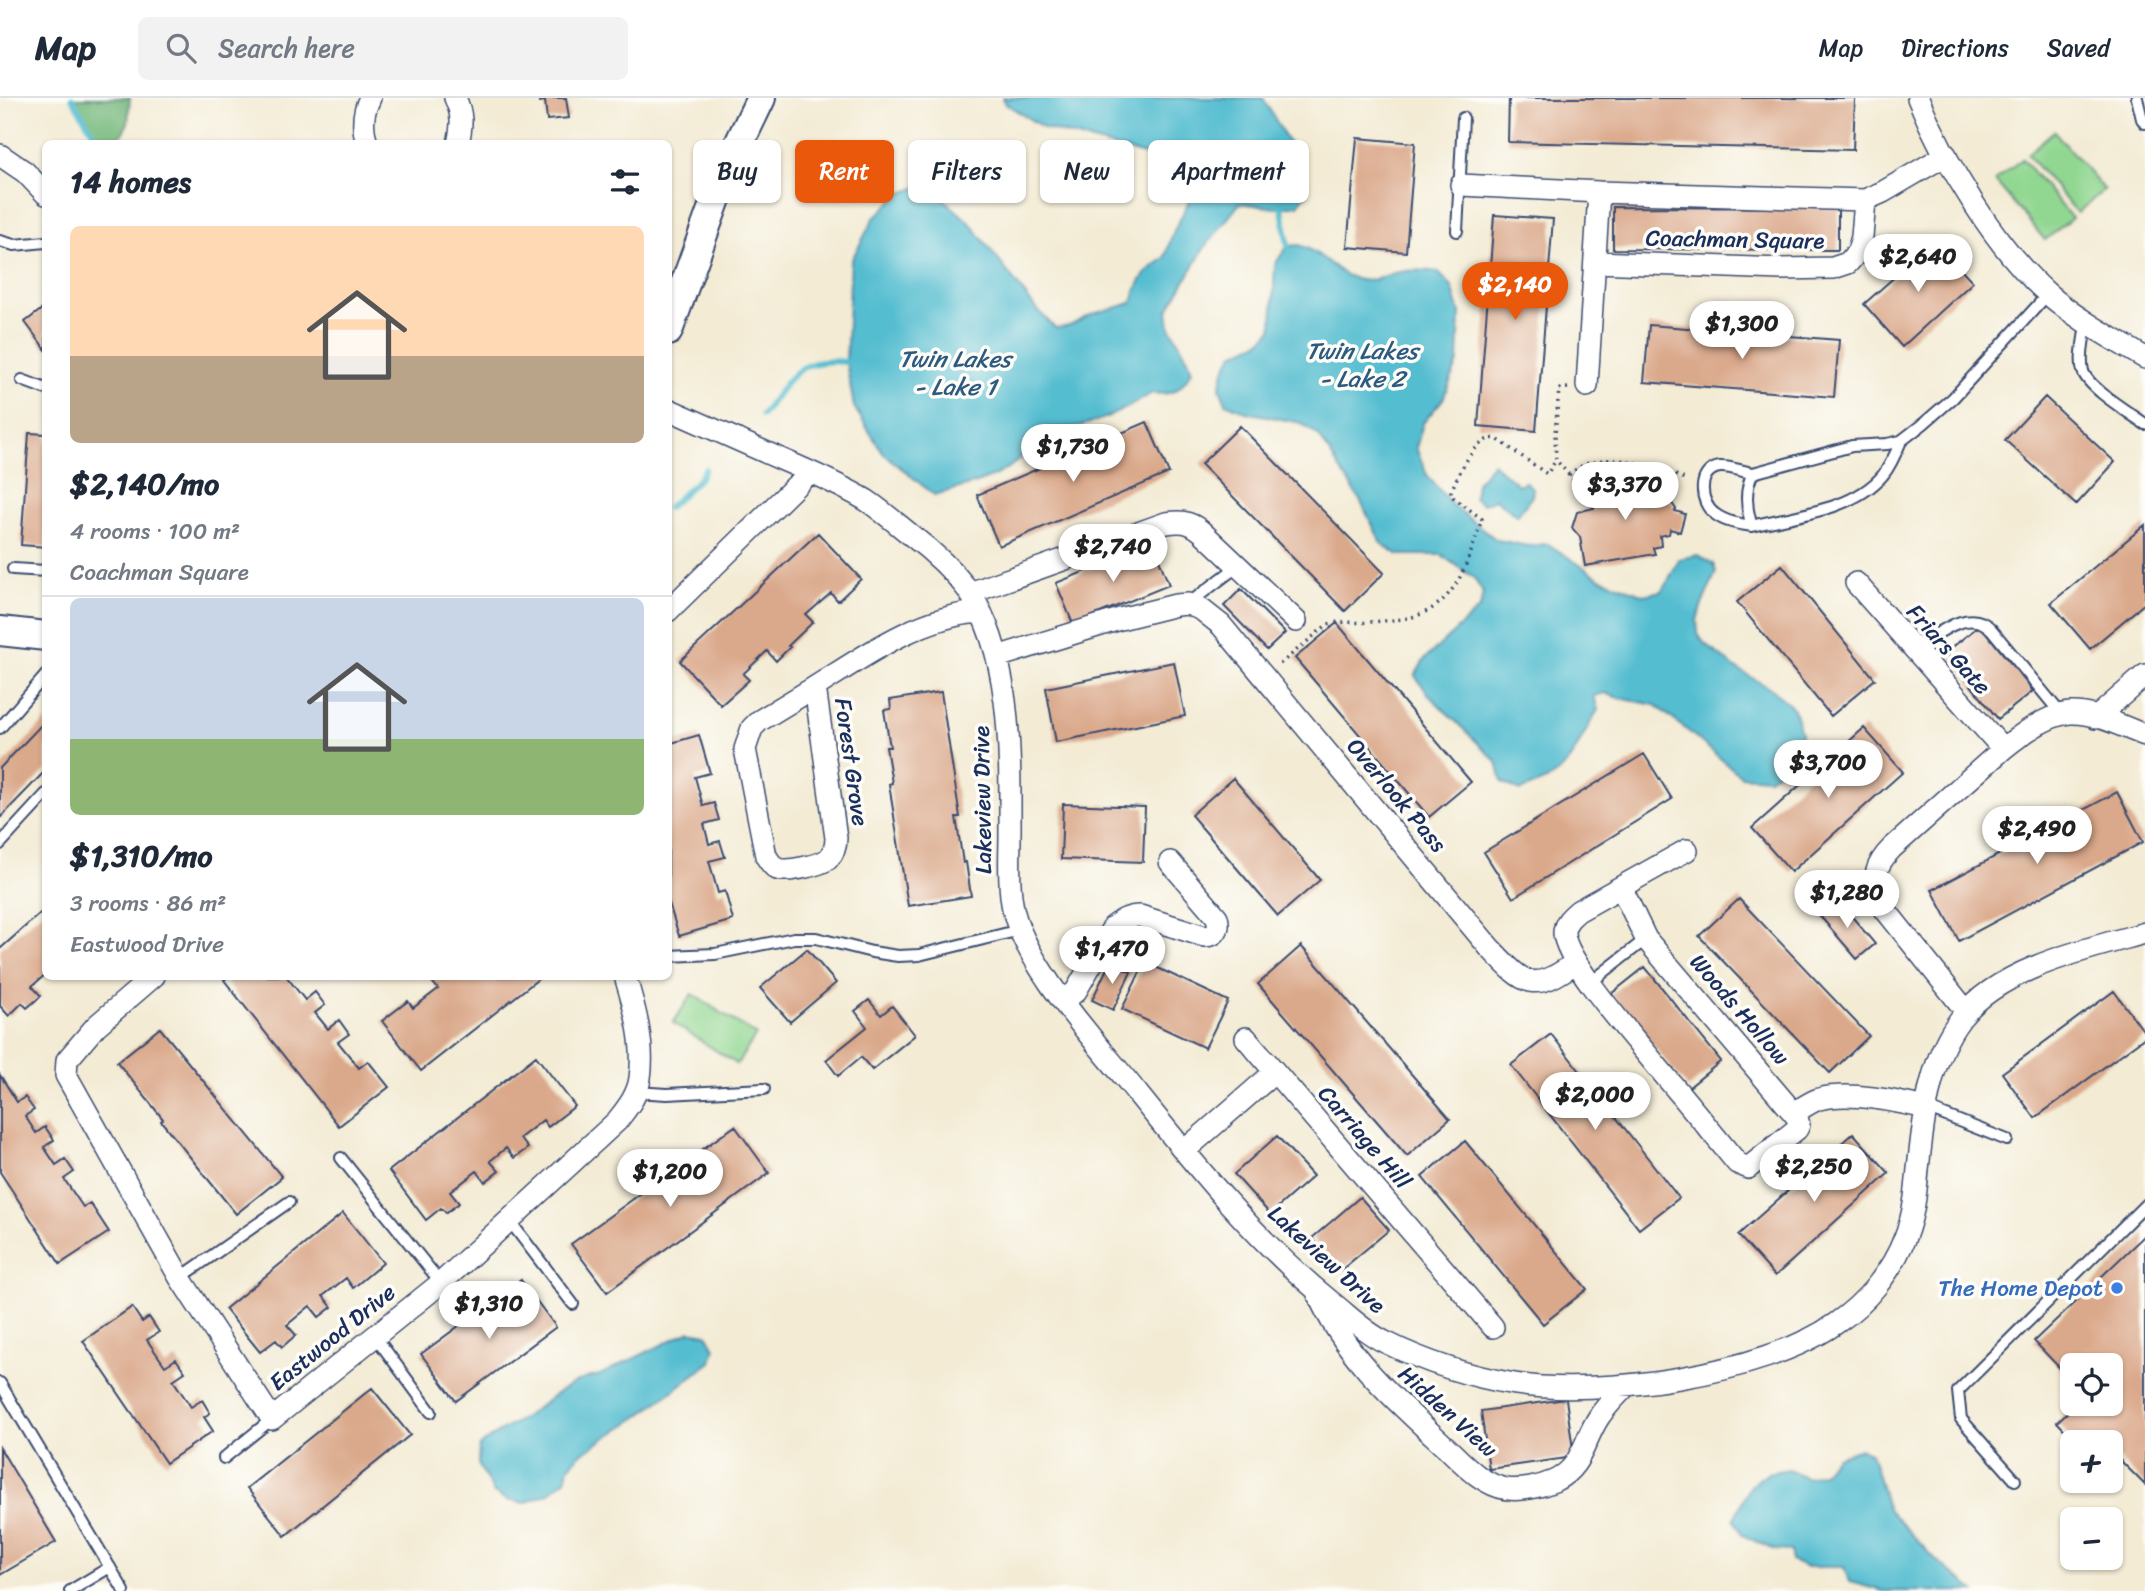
<!DOCTYPE html>
<html lang="en">
<head>
<meta charset="utf-8">
<style>
  :root { --surface:#fff; --page:#f2f2f3; --text:#1f2937; --muted:#747a83; --line:#e0e1e3; --accent:#ea580c }
  body { margin:0; font-family:Sriracha,sans-serif; background:var(--page); color:var(--text); height:100vh; display:flex; flex-direction:column; font-size:26px; white-space:nowrap }
  * { box-sizing:border-box; margin:0 }
  p { font-size:23px; color:var(--muted) }
  .icon { flex:none; width:38px; height:38px; fill:none; stroke:currentColor; stroke-width:2; stroke-linecap:round; stroke-linejoin:round }
  .map { position:relative; flex:1; overflow:hidden }
  .sheet { position:absolute; left:42px; top:42px; width:630px; height:840px; display:flex; flex-direction:column; background:var(--surface); border-radius:10px; box-shadow:0 2px 5px #0004 }
  .sheet>* { flex:none }
  .top-card { position:absolute; left:693px; top:42px; width:665px; height:63px; display:flex; gap:14px }
  .controls { position:absolute; left:2060px; top:1255px; display:grid; gap:14px }
  .controls a { display:grid; place-items:center; width:63px; height:63px; border-radius:10px; background:var(--surface); box-shadow:0 2px 5px #0004; font-size:35px }
  .price { position:absolute; translate:-50% -60px; padding:0 16px; border-radius:24px; background:#fff; color:#222; font-size:23px; line-height:46px; filter:drop-shadow(0 2px 4px #0008) }
  .price::after { content:''; position:absolute; left:50%; top:42px; width:21px; height:16px; margin-left:-10px; background:inherit; clip-path:polygon(0 0,100% 0,50% 100%) }
  .price.current { background:var(--accent); color:#fff }
  ul { padding:0; list-style:none }
  li { display:grid; align-content:center; gap:14px; height:371px; padding:0 28px }
  li+li { border-top:2px solid var(--line) }
  li span { display:grid; place-items:center; height:217px; border-radius:10px; color:#555 }
  li>.icon { margin-inline-start:auto }
  span .icon { width:126px; height:126px; fill:#fffc; stroke-width:1 }
  li b { font-size:30px }
  h2 { display:flex; justify-content:space-between; align-items:center; height:84px; padding:0 28px; font-size:30px }
  .chip { padding:0 24px; border-radius:10px; background:var(--surface); box-shadow:0 2px 5px #0004; font-size:24px; line-height:63px }
  .chip.current { background:var(--accent); color:#fff }
  header { display:flex; align-items:center; gap:42px; box-sizing:border-box; height:98px; padding:0 35px; background:var(--surface); border-bottom:2px solid var(--line) }
  header strong { font-size:33px }
  nav { display:flex; gap:38px; margin-inline-start:auto; font-size:24px }
  .search { width:490px; height:63px; background:var(--page); display:flex; align-items:center; gap:18px; box-sizing:border-box; padding:0 24px; border-radius:10px; color:var(--muted); font-size:26px }
  .map>svg:first-child { display:block }
</style>
</head>
<body>
<header>
<strong>Map</strong>
<div class="search"><svg class="icon" aria-label="search" viewBox="0 0 24 24"><circle cx="10" cy="10" r="6"/><path d="M15 15l6 6"/></svg>Search here</div>
<nav><a>Map</a><a>Directions</a><a>Saved</a></nav>
</header>
<div class="map">
<svg width="2145" height="1493" viewBox="0 0 2145 1493">
  <rect width="100%" height="100%" fill="#fdfcf7"/>
  <filter id="ink" filterUnits="userSpaceOnUse"><feTurbulence type="fractalNoise" baseFrequency=".0143" numOctaves="2"/><feDisplacementMap in="SourceGraphic" scale="14" xChannelSelector="R" yChannelSelector="G"/><feConvolveMatrix kernelMatrix="1 2 1 2 8 2 1 2 1" color-interpolation-filters="sRGB"/></filter>
  <filter id="wash" filterUnits="userSpaceOnUse"><feTurbulence type="fractalNoise" baseFrequency=".00686" numOctaves="4" result="noise"/><feDisplacementMap in="SourceGraphic" scale="28" xChannelSelector="R" yChannelSelector="G"/><feGaussianBlur stdDeviation="1.57" result="paint"/><feColorMatrix in="noise" values="0 0 0 0 0 0 0 0 0 0 0 0 0 0 0 0 0 1.4 0 .05"/><feComposite in="paint" operator="in"/></filter>
  <g filter="url(#wash)">
    <rect width="100%" height="100%" fill="#f3ebd4"/>
    <!-- green -->
    <path fill="#91d791" stroke="#568378" stroke-width="2" d="M 2054,33 L 2104,92 L 2077,115 L 2027,56 Z
      M 2022,61 L 2072,120 L 2045,142 L 1995,83 Z
      M 692,896 L 756,937 L 737,966 L 673,925 Z"/>
    <!-- forest -->
    <path fill="#74b87b" stroke="#48746c" stroke-width="2" d="M 73,0 L 130,0 L 128,25 L 117,45 L 100,45 Z"/>
    <!-- water -->
    <path fill="#54bdd0" stroke="#387697" stroke-width="2" d="M 1003,0 L 1263,0 L 1303,70 L 1308,93 L 1298,107 L 1276,110 L 1240,105 L 1203,152 L 1168,212 L 1170,229 L 1188,261 L 1192,273 C 1180,291 1176,298 1152,295 C 1124,313 1085,333 1051,330 C 1038,340 1028,353 1016,364 C 994,383 961,389 934,397 L 883,355 L 854,309 L 846,264 L 851,163 L 874,120 L 899,96 L 918,89 L 938,96 L 970,125 L 1033,207 L 1055,230 C 1072,230 1078,222 1093,216 C 1107,211 1117,211 1132,204 C 1139,181 1145,173 1165,160 L 1172,137 L 1191,99 L 1186,77 L 1167,63 L 1044,30 L 1006,6 Z
      M 1299,147 C 1322,154 1335,175 1356,181 C 1373,186 1383,177 1399,174 C 1413,172 1425,172 1438,174 L 1452,189 L 1460,215 L 1458,264 L 1443,301 L 1423,325 L 1416,350 L 1427,377 L 1452,407 L 1497,442 L 1528,448 L 1548,446 L 1600,480 L 1644,497 L 1661,493 L 1668,483 L 1679,461 L 1697,457 L 1713,466 L 1716,474 L 1701,509 L 1697,522 L 1698,536 L 1704,545 L 1737,571 L 1773,592 L 1794,611 L 1801,635 L 1798,659 L 1769,680 L 1741,678 L 1693,637 L 1655,607 L 1619,600 L 1605,595 L 1594,598 L 1598,612 C 1585,631 1574,663 1555,677 C 1546,684 1531,688 1520,693 L 1502,684 L 1497,664 L 1429,597 L 1415,578 L 1424,562 L 1480,510 L 1483,495 L 1474,480 L 1441,457 L 1399,457 L 1382,446 L 1361,404 L 1319,338 L 1301,325 L 1246,314 L 1226,305 L 1220,290 L 1224,272 L 1233,256 L 1261,243 L 1272,231 L 1275,166 L 1288,148 Z
      M 1493,365 L 1518,387 L 1525,384 L 1533,391 L 1532,398 L 1517,418 L 1495,401 L 1483,406 L 1474,400 L 1476,385 Z
      M 690,1233 L 707,1236 L 715,1250 L 711,1264 L 638,1319 L 579,1357 L 569,1369 L 565,1382 L 549,1395 L 525,1405 L 507,1402 L 494,1395 L 478,1366 L 479,1349 C 492,1336 505,1331 520,1322 C 549,1304 564,1283 600,1277 Z
      M 1860,1351 L 1871,1355 L 1888,1411 L 1936,1462 L 1975,1493 L 1883,1493 L 1849,1484 L 1844,1469 L 1805,1469 L 1791,1463 L 1791,1453 L 1775,1452 L 1742,1437 L 1734,1421 L 1749,1389 L 1767,1375 L 1789,1371 L 1806,1380 L 1823,1375 L 1836,1359 Z"/>
    <g fill="none" stroke-linecap="round" stroke-linejoin="round">
      <!-- stream -->
      <path stroke="#54bdd0" stroke-width="6" d="M 72,0 L 100,46
        M 1282,110 L 1288,148
        M 762,317 C 791,281 794,259 846,264
        M 668,410 L 699,381 L 705,371"/>
    </g>
    <g id="blocks">
      <!-- building -->
      <path fill="#daa88a" d="M 539,0 L 566,0 L 569,20 L 547,22 L 545,3 L 539,4 Z
        M 1509,0 L 1855,0 L 1853,52 L 1508,44 Z
        M 1357,40 L 1415,45 L 1406,154 L 1347,149 Z
        M 1613,109 L 1838,110 L 1838,152 L 1613,151 Z
        M 1494,117 L 1553,121 L 1536,333 L 1478,328 Z
        M 1935,143 L 1973,184 L 1902,249 L 1864,206 Z
        M 46,208 L 46,252 L 25,224 Z
        M 1649,227 L 1839,242 L 1834,299 L 1644,284 Z
        M 2045,299 L 2115,364 L 2076,407 L 2005,342 Z
        M 1147,324 L 1169,375 L 999,448 L 977,397 Z
        M 1240,328 L 1384,475 L 1345,513 L 1201,366 Z
        M 29,335 L 46,336 L 46,449 L 21,447 Z
        M 1630,379 L 1638,389 L 1657,395 L 1658,398 L 1666,397 L 1676,411 L 1675,413 L 1685,416 L 1680,434 L 1670,431 L 1669,436 L 1660,438 L 1661,448 L 1653,450 L 1655,456 L 1585,468 L 1580,439 L 1572,430 L 1577,414 L 1594,410 L 1589,404 L 1597,397 L 1599,384 Z
        M 2145,427 L 2145,505 L 2090,551 L 2051,505 Z
        M 818,435 L 861,481 L 838,503 L 831,495 L 806,517 L 813,524 L 788,548 L 790,549 L 776,563 L 767,553 L 743,576 L 749,582 L 721,607 L 680,563 Z
        M 1153,446 L 1169,487 L 1073,526 L 1056,485 Z
        M 1782,467 L 1875,581 L 1831,618 L 1737,504 Z
        M 1241,491 L 1285,535 L 1267,552 L 1224,508 Z
        M 1337,525 L 1471,684 L 1429,719 L 1295,560 Z
        M 1980,527 L 2033,593 L 1998,621 L 1945,555 Z
        M 1174,564 L 1185,618 L 1056,644 L 1046,590 Z
        M 941,594 L 960,719 L 956,719 L 963,765 L 966,764 L 971,798 L 908,808 L 889,686 L 892,685 L 886,649 L 890,649 L 884,612 L 891,611 L 890,602 Z
        M 46,622 L 46,672 L 0,720 L 0,670 Z
        M 1864,630 L 1903,674 L 1791,774 L 1752,730 Z
        M 699,637 L 710,675 L 695,679 L 703,708 L 714,705 L 719,722 L 704,726 L 709,746 L 720,743 L 725,759 L 709,763 L 718,795 L 725,793 L 733,822 L 679,838 L 668,802 L 668,646 Z
        M 1644,656 L 1672,701 L 1513,800 L 1484,754 Z
        M 1233,680 L 1320,782 L 1278,818 L 1191,717 Z
        M 2117,694 L 2143,744 L 1959,843 L 1932,792 Z
        M 1063,706 L 1145,709 L 1143,764 L 1061,761 Z
        M 1739,801 L 1869,938 L 1830,975 L 1699,838 Z
        M 1838,802 L 1875,846 L 1857,861 L 1820,818 Z
        M 46,810 L 46,876 L 32,888 L 41,898 L 27,910 L 22,905 L 9,918 L 0,908 L 0,851 Z
        M 1301,848 L 1450,1021 L 1407,1058 L 1258,886 Z
        M 807,851 L 836,885 L 790,924 L 760,890 Z
        M 1110,864 L 1131,874 L 1113,912 L 1092,902 Z
        M 1145,864 L 1228,903 L 1205,950 L 1122,911 Z
        M 1645,869 L 1721,963 L 1688,990 L 1611,896 Z
        M 229,878 L 286,878 L 305,902 L 315,894 L 325,907 L 315,915 L 328,931 L 339,922 L 349,936 L 338,944 L 359,970 L 368,963 L 389,989 L 339,1028 L 224,882 Z
        M 433,878 L 454,879 L 542,878 L 421,973 L 382,923 L 408,903 L 413,910 L 438,891 L 430,881 Z
        M 2114,893 L 2145,935 L 2145,939 L 2035,1020 L 2002,975 Z
        M 869,902 L 881,917 L 892,908 L 915,937 L 872,972 L 861,959 L 838,978 L 826,962 L 867,929 L 855,913 Z
        M 160,930 L 282,1079 L 236,1116 L 161,1023 L 163,1021 L 117,964 Z
        M 1551,936 L 1679,1100 L 1639,1131 L 1511,967 Z
        M 536,958 L 575,1008 L 548,1029 L 543,1022 L 520,1040 L 528,1050 L 514,1060 L 506,1050 L 490,1063 L 499,1073 L 485,1084 L 477,1073 L 450,1094 L 459,1105 L 446,1115 L 441,1110 L 426,1122 L 389,1073 Z
        M 0,977 L 17,1004 L 25,999 L 34,1012 L 25,1018 L 36,1035 L 45,1029 L 54,1042 L 44,1049 L 56,1067 L 65,1061 L 74,1074 L 64,1081 L 83,1109 L 90,1105 L 109,1134 L 60,1166 L 0,1074 Z
        M 735,1028 L 769,1075 L 607,1194 L 571,1146 L 665,1078 L 669,1083 L 682,1073 L 679,1068 Z
        M 1853,1035 L 1889,1075 L 1775,1178 L 1738,1137 Z
        M 1277,1038 L 1313,1078 L 1270,1116 L 1234,1076 Z
        M 1465,1043 L 1587,1191 L 1543,1226 L 1422,1079 Z
        M 1360,1099 L 1389,1132 L 1340,1173 L 1312,1140 Z
        M 343,1115 L 383,1165 L 353,1190 L 346,1180 L 323,1198 L 332,1209 L 319,1219 L 310,1208 L 287,1227 L 296,1237 L 282,1249 L 276,1242 L 260,1254 L 225,1211 Z
        M 2145,1137 L 2145,1387 L 2110,1352 L 2110,1344 L 2076,1344 L 2057,1324 L 2076,1306 L 2110,1306 L 2110,1267 L 2072,1267 L 2072,1283 L 2034,1243 Z
        M 521,1182 L 556,1229 L 456,1303 L 421,1256 Z
        M 132,1209 L 142,1224 L 149,1219 L 159,1234 L 147,1242 L 165,1268 L 176,1261 L 185,1274 L 173,1282 L 191,1309 L 202,1302 L 210,1315 L 204,1319 L 213,1333 L 166,1365 L 83,1243 Z
        M 372,1290 L 410,1337 L 285,1438 L 247,1390 Z
        M 1566,1301 L 1574,1359 L 1489,1371 L 1481,1313 Z
        M 0,1350 L 56,1444 L 0,1477 Z"/>
    </g>
  </g>
  <g filter="url(#ink)">
    <use href="#blocks" fill-opacity="0" stroke="#3b4b70" stroke-width="2"/>
    <g fill="none" stroke-linecap="round" stroke-linejoin="round">
      <!-- service casing -->
      <g stroke="#3b4b70" stroke-width="14">
        <path id="service" d="M 2137,0 L 2142,21 L 2145,25
          M 1457,133 L 1463,20
          M 0,143 L 14,147 L 46,144
          M 2086,224 C 2085,239 2079,259 2083,273 C 2088,290 2130,315 2145,326
          M 22,282 L 46,291
          M 1901,343 C 1896,355 1891,367 1883,377 C 1853,413 1794,417 1752,428 C 1746,410 1744,392 1753,375 L 1852,348 L 1887,346 L 1901,343 L 1923,326 L 1953,300 L 2048,196
          M 1752,428 C 1739,426 1725,424 1715,416 C 1699,405 1697,372 1720,369 C 1730,368 1743,374 1753,375
          M 13,471 L 46,473
          M 1188,506 L 1238,468
          M 1914,551 C 1937,537 1969,507 1992,532 L 2061,616
          M 0,630 L 46,577
          M 0,746 L 46,696
          M 668,858 L 715,856 L 794,840 L 816,840 L 872,854 L 898,858 L 919,857 L 1020,832
          M 1590,885 L 1646,841
          M 635,994 L 667,996 L 764,991
          M 1926,1010 L 2007,1042
          M 341,1060 L 441,1185
          M 509,1122 L 573,1206
          M 180,1180 L 289,1104
          M 375,1238 L 431,1314
          M 0,1285 L 124,1493
          M 224,1360 L 272,1321
          M 2015,1382 L 1961,1321 L 1958,1293 L 2145,1107
          M 70,1493 L 110,1469"/>
      </g>
      <!-- minor casing -->
      <g stroke="#3b4b70" stroke-width="24">
        <path id="minor" d="M 455,0 C 463,16 462,28 458,46
          M 1918,0 C 1944,64 1996,150 2047,195 C 2076,221 2112,240 2145,260
          M 367,46 C 362,29 362,15 370,0
          M 0,57 L 25,74 L 46,96
          M 1461,87 L 1599,94 L 1865,102 L 1883,94 L 1946,57
          M 1596,164 L 1781,171 L 1833,170 L 1848,165 L 1858,153 L 1862,139 L 1865,102
          M 1587,288 L 1599,94
          M 668,311 C 707,328 745,345 783,362 C 811,374 840,387 866,402 C 881,412 896,425 911,437 C 932,453 952,471 968,492 C 1013,556 1010,662 1010,737 C 1010,759 1008,783 1012,805 C 1020,861 1093,941 1129,985 C 1191,1062 1253,1141 1330,1203 C 1348,1217 1364,1234 1385,1244 C 1427,1265 1467,1278 1515,1286 C 1601,1299 1762,1277 1835,1226 C 1866,1205 1892,1174 1905,1139 C 1914,1117 1916,1094 1918,1071 C 1924,1020 1928,963 1961,920 C 1999,870 2087,851 2145,835
          M 1856,485 L 2003,651
          M 970,495 L 1166,425 C 1181,423 1189,423 1201,433 L 1296,523
          M 668,513 L 810,374
          M 997,559 L 1120,521 L 1176,507 L 1188,506 L 1202,512 L 1221,527 L 1489,849 C 1524,886 1532,897 1576,864
          M 815,589 L 836,740 C 836,747 834,755 828,761 C 820,767 786,775 777,771 C 772,768 769,763 766,758 L 745,651 L 752,630 L 759,623 Z
          M 815,589 C 866,557 918,519 979,514
          M 2096,620 L 2145,577
          M 1621,789 L 1646,841 L 1797,1019 L 1799,1027 L 1797,1031 L 1748,1070 L 1737,1065 C 1710,1032 1683,999 1655,966 C 1635,941 1565,863 1564,835 C 1564,825 1571,819 1578,813 L 1687,752
          M 154,878 L 96,928 L 67,962 L 66,977 L 180,1180 L 272,1321 L 441,1185 L 617,1023 C 627,1010 638,997 640,980 C 645,947 635,910 625,878
          M 1064,903 L 1076,893 L 1113,829 C 1122,822 1128,818 1140,818 L 1204,838 C 1217,838 1220,830 1217,819 L 1170,764
          M 1966,913 L 1879,804 C 1872,780 1875,767 1892,750 L 2003,651 C 2020,637 2048,616 2071,615 C 2095,614 2123,629 2145,637
          M 1246,940 L 1493,1229
          M 1794,1015 C 1802,1010 1810,1004 1819,1001 C 1850,993 1895,1003 1926,1010
          M 1184,1053 L 1275,974
          M 1317,1194 C 1344,1258 1396,1303 1446,1349 C 1463,1365 1482,1387 1507,1391 C 1521,1393 1540,1389 1554,1383 C 1583,1369 1583,1343 1599,1319 C 1607,1307 1617,1297 1627,1287"/>
      </g>
      <!-- tertiary casing -->
      <g stroke="#3b4b70" stroke-width="32">
        <path id="tertiary" d="M 668,233 L 726,73 L 761,0
          M 0,533 L 46,538"/>
      </g>
      <!-- path -->
      <path stroke="#3b4b70" stroke-width="3.5" stroke-dasharray="2 5" stroke-linecap="butt" d="M 1568,290 L 1559,291 L 1555,336 L 1556,362 L 1587,398
        M 1569,377 C 1599,348 1652,367 1685,381
        M 1280,566 L 1328,526 C 1342,522 1356,526 1371,524 C 1383,523 1396,522 1408,520 C 1458,509 1468,462 1482,421 L 1453,399 L 1451,394 C 1457,378 1477,335 1497,341 L 1547,376 L 1556,362"/>
      <!-- service -->
      <use href="#service" stroke="#fff" stroke-width="10"/>
      <!-- minor -->
      <use href="#minor" stroke="#fff" stroke-width="21"/>
      <!-- tertiary -->
      <use href="#tertiary" stroke="#fff" stroke-width="28"/>
    </g>
  </g>
  <!-- markers -->
  <circle fill="#3f7fe0" stroke="#fdfcf7" stroke-width="2.5" cx="2117" cy="1190" r="7"/>
  <g text-anchor="middle" stroke-width="7" stroke-linejoin="round" paint-order="stroke">
    <!-- street labels -->
    <g font-size="23" fill="#1b2f5e" stroke="#fdfcf7">
      <text transform="translate(1735 141) rotate(1)" y="8">Coachman Square</text>
      <text transform="translate(1949 551) rotate(48)" y="8">Friars Gate</text>
      <text transform="translate(852 664) rotate(82)" y="8">Forest Grove</text>
      <text transform="translate(1397 697) rotate(50)" y="8">Overlook Pass</text>
      <text transform="translate(982 702) rotate(-91)" y="8">Lakeview Drive</text>
      <text transform="translate(1740 911) rotate(49)" y="8">Woods Hollow</text>
      <text transform="translate(1365 1039) rotate(49)" y="8">Carriage Hill</text>
      <text transform="translate(1327 1161) rotate(42)" y="8">Lakeview Drive</text>
      <text transform="translate(332 1239) rotate(-39)" y="8">Eastwood Drive</text>
      <text transform="translate(1448 1313) rotate(42)" y="8">Hidden View</text>
    </g>
    <!-- shop labels -->
    <g font-size="23" fill="#366cbe" stroke="#fdfcf7" text-anchor="end">
      <text x="2103" y="1198">The Home Depot</text>
    </g>
    <!-- water labels -->
    <g font-size="24" font-style="italic" fill="#2c5a80" stroke="#fdfcf7">
      <text x="1362" y="261">Twin Lakes<tspan x="1362" dy="28">- Lake 2</tspan></text>
      <text x="955" y="269">Twin Lakes<tspan x="955" dy="28">- Lake 1</tspan></text>
    </g>
  </g>
</svg>
<div class="controls">
<a><svg class="icon" aria-label="locate" viewBox="0 0 24 24"><circle cx="12" cy="12" r="6"/><path d="M12 2v4M12 18v4M2 12h4M18 12h4"/></svg></a>
<a>+</a>
<a>−</a>
</div>
<b class="price" style="left:1918px;top:196px">$2,640</b>
<b class="price current" style="left:1515px;top:224px">$2,140</b>
<b class="price" style="left:1742px;top:263px">$1,300</b>
<b class="price" style="left:1073px;top:386px">$1,730</b>
<b class="price" style="left:1625px;top:424px">$3,370</b>
<b class="price" style="left:1113px;top:486px">$2,740</b>
<b class="price" style="left:1828px;top:702px">$3,700</b>
<b class="price" style="left:2037px;top:768px">$2,490</b>
<b class="price" style="left:1847px;top:832px">$1,280</b>
<b class="price" style="left:1112px;top:888px">$1,470</b>
<b class="price" style="left:1595px;top:1034px">$2,000</b>
<b class="price" style="left:1814px;top:1106px">$2,250</b>
<b class="price" style="left:670px;top:1111px">$1,200</b>
<b class="price" style="left:489px;top:1243px">$1,310</b>
<div class="top-card">
<a class="chip">Buy</a>
<a class="chip current">Rent</a>
<a class="chip">Filters</a>
<a class="chip">New</a>
<a class="chip">Apartment</a>
</div>
<section class="sheet">
<h2>14 homes<svg class="icon" aria-label="filters" viewBox="0 0 24 24"><path d="M4 7h16M4 17h16"/><circle cx="9" cy="7" r="2"/><circle cx="15" cy="17" r="2"/></svg></h2>
<ul>
<li><span style="background:linear-gradient(#ffd9b3 60%,#b9a48a 0)"><svg class="icon" aria-label="home" viewBox="0 0 24 24"><path d="M3 11l9-7 9 7M6 9v11h12V9"/></svg></span><div><b>$2,140/mo</b><p>4 rooms · 100 m²</p><p>Coachman Square</p></div></li>
<li><span style="background:linear-gradient(#c9d6e8 65%,#8fb573 0)"><svg class="icon" aria-label="home" viewBox="0 0 24 24"><path d="M3 11l9-7 9 7M6 9v11h12V9"/></svg></span><div><b>$1,310/mo</b><p>3 rooms · 86 m²</p><p>Eastwood Drive</p></div></li>
</ul>
</section>
</div>
</body>
</html>
